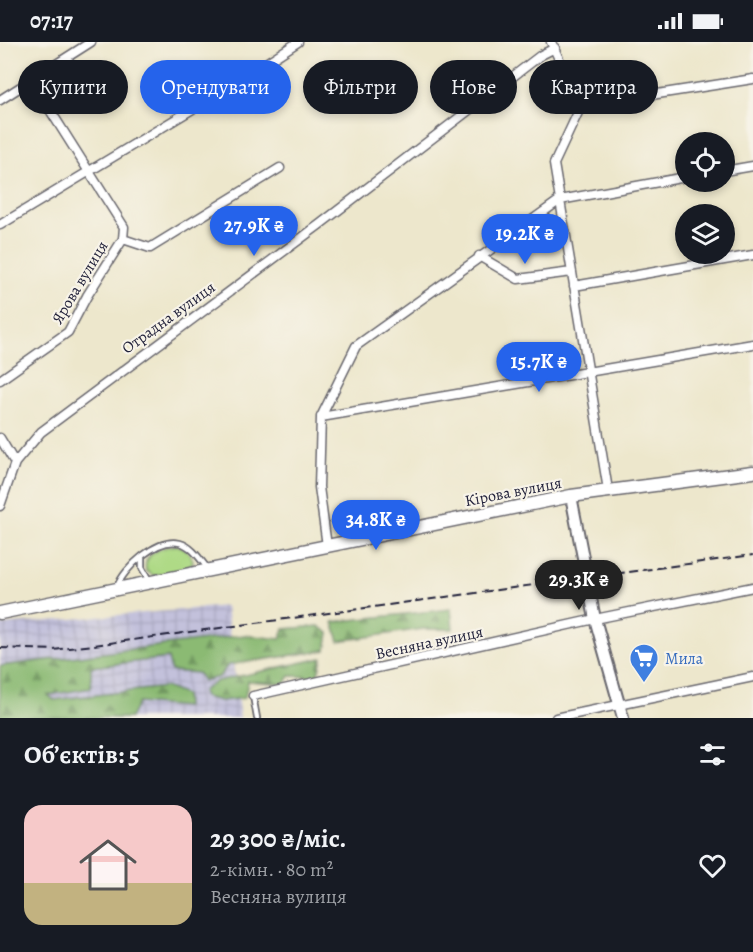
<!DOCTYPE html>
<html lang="uk">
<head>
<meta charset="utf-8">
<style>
  :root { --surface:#171b24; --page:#20242c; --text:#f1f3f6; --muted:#9ea1a6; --line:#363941; --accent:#2563eb }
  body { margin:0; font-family:Alegreya,serif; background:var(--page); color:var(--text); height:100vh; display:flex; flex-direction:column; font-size:22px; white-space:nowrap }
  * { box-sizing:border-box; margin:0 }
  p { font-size:20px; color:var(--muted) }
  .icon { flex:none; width:33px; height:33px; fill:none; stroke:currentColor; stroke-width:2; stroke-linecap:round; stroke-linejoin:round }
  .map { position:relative; height:676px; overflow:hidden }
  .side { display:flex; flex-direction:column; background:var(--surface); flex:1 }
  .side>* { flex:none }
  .top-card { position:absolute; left:18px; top:18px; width:717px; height:54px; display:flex; gap:12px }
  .controls { position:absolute; left:675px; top:90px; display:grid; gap:12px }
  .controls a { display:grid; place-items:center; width:60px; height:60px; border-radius:50%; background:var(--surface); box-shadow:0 3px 9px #0003; font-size:30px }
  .price { position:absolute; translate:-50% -51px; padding:0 14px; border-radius:21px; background:var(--accent); color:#fff; font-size:20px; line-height:39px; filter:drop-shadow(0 2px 3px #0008) }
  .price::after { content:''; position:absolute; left:50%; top:36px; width:18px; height:14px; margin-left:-9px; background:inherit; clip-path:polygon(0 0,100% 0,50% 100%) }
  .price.active { background:#222; color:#fff }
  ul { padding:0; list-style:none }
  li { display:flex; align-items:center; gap:18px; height:150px; padding:0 24px }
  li+li { border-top:2px solid var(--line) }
  li span { display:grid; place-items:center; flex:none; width:168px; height:120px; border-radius:18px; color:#555 }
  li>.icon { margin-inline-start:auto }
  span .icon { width:72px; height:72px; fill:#fffc; stroke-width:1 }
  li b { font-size:26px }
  h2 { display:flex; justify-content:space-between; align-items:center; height:72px; padding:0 24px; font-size:26px }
  .pill { padding:0 21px; border-radius:27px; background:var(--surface); box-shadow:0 3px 9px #0003; font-size:21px; line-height:54px }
  .pill.active { background:var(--accent); color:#fff }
  .status { display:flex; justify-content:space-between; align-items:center; height:42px; padding:0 30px; background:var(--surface); direction:ltr }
  .status svg { height:16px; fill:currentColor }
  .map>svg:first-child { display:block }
</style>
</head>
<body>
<div class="status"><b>07:17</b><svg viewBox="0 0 49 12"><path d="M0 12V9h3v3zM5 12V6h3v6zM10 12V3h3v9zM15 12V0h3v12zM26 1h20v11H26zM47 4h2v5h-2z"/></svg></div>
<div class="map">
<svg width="753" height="676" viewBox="0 0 753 676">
  <defs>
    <pattern id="industrial-grid" width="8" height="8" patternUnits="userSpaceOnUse" patternTransform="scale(1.5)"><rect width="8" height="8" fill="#c3c1db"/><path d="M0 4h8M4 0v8" fill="none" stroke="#a7a6bd"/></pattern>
    <pattern id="forest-firs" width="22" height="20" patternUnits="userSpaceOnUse" patternTransform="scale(1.5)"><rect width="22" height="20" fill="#8bba73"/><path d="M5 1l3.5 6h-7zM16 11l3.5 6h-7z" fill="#719760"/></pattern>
  </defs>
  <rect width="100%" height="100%" fill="#f7f3e8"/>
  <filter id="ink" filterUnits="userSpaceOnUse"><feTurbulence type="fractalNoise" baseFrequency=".0167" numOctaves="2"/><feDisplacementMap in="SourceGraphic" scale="12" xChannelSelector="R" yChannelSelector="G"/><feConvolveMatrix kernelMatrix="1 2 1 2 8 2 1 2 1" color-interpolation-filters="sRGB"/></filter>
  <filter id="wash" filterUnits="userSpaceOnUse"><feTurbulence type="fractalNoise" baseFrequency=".008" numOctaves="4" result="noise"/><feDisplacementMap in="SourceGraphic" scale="24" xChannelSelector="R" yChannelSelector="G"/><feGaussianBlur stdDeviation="1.35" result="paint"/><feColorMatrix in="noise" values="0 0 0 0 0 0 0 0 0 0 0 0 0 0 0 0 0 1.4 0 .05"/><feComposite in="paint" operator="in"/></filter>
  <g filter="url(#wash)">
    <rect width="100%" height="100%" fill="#ede7cc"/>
    <!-- industrial -->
    <path fill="url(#industrial-grid)" d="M 226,564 L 240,676 L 0,676 L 0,583 Z"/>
    <!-- green -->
    <path fill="#afda86" stroke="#687e60" stroke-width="1.5" d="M 175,503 C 185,504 190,510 193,519 L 189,527 L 154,534 L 146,529 C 142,511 162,505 175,503 Z"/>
    <!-- forest -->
    <path fill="url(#forest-firs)" stroke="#566e57" stroke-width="1.5" d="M 451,567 L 453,587 L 423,587 L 339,599 L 333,580 Z
      M 319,584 L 329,591 L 326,608 L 228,623 L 219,635 L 203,639 L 198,631 L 171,629 L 168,616 L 91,625 L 91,646 L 48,653 L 54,658 L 165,645 L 185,653 L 186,665 L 138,661 L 130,676 L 0,675 L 0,624 L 245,593 L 280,597 L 284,587 Z
      M 322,616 L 317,635 L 290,634 L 285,642 L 248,639 L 245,656 L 221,659 L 204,655 L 202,649 L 217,639 Z"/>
  </g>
  <g filter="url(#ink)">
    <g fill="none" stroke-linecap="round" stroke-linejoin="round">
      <!-- service casing -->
      <g stroke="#69676e" stroke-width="8">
        <path id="service" d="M 142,516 L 142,526 L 149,538
          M 117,545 C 124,526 157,495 180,501 C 192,504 200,517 208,527
          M 253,654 L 257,676"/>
      </g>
      <!-- minor casing -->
      <g stroke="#69676e" stroke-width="11">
        <path id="minor" d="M 551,0 L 581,64
          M 31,38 L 124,185 L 123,197
          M 0,58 L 91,0
          M 581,64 L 554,122 L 608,448
          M 581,64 L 753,37
          M 724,129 L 753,124
          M 0,183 L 229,45 L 298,0
          M 479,214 L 518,237 L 572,230
          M 574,244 L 753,213
          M 0,338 L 68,290 L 87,254 L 123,197 L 150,206 L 280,126
          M 321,375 L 753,302
          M 0,396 L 15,421
          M 0,464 L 15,421 L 41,390 L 319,183 L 541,13 L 555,6
          M 327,504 L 319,445 L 321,375 L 356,304 L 560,158 L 686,135
          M 253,654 L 595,577 L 753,545
          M 556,676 L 753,635"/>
      </g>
      <!-- tertiary casing -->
      <g stroke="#69676e" stroke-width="14">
        <path id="tertiary" d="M 571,454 L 595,577 L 623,676"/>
      </g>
      <!-- secondary casing -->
      <g stroke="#69676e" stroke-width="15">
        <path id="secondary" d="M 0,571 L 571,454 L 753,430"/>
      </g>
      <!-- service -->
      <use href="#service" stroke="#fff" stroke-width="4.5"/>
      <!-- minor -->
      <use href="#minor" stroke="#fff" stroke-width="8"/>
      <!-- tertiary -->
      <use href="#tertiary" stroke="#fff" stroke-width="10"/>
      <!-- secondary -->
      <use href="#secondary" stroke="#fff" stroke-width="12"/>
      <!-- rail -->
      <path stroke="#22223b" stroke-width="2" stroke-dasharray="9 4.5" stroke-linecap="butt" d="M 0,606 L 53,608 L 110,601 L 753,513"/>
    </g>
  </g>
  <!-- icons -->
  <defs>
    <g id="supermarket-pin" transform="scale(1.5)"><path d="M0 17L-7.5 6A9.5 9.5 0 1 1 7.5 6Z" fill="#3f7fe0" stroke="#f7f3e8"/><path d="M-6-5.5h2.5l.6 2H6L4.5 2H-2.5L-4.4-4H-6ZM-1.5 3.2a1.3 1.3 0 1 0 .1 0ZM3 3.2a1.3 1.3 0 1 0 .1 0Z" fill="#fff"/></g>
  </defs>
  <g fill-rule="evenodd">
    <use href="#supermarket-pin" x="644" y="616"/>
  </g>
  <g text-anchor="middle" stroke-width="4.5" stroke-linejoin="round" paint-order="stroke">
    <!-- street labels -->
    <g font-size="16" fill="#22223b" stroke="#f7f3e8">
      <text transform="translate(79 240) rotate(-59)" y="6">Ярова вулиця</text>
      <text transform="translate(168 275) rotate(-36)" y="6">Отрадна вулиця</text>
      <text transform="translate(513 449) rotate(-11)" y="6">Кірова вулиця</text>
      <text transform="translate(429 600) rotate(-12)" y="6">Весняна вулиця</text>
    </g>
    <!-- shop labels -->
    <g font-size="16" fill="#366cbe" stroke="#f7f3e8" text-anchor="start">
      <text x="665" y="622">Мила</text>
    </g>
  </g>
</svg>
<div class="controls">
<a><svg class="icon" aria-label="locate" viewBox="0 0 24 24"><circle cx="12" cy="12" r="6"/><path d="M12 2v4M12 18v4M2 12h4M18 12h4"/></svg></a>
<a><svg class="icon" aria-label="layers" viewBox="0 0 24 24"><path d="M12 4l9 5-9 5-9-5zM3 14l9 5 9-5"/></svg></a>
</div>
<b class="price" style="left:254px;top:215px">27.9K ₴</b>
<b class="price" style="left:525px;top:223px">19.2K ₴</b>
<b class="price" style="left:539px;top:351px">15.7K ₴</b>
<b class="price" style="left:376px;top:509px">34.8K ₴</b>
<b class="price active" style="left:579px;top:569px">29.3K ₴</b>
<div class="top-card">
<a class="pill">Купити</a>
<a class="pill active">Орендувати</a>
<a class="pill">Фільтри</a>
<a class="pill">Нове</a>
<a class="pill">Квартира</a>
</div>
</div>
<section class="side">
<h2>Об’єктів: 5<svg class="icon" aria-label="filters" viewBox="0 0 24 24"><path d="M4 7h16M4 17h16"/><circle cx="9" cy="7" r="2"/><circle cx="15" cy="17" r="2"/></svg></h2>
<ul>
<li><span style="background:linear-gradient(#f6c9c9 65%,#c2b280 0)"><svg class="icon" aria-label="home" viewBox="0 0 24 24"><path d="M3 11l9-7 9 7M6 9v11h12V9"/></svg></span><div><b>29 300 ₴/міс.</b><p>2-кімн. · 80 m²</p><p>Весняна вулиця</p></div><svg class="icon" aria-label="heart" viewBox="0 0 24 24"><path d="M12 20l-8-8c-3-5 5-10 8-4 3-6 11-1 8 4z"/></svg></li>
</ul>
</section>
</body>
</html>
